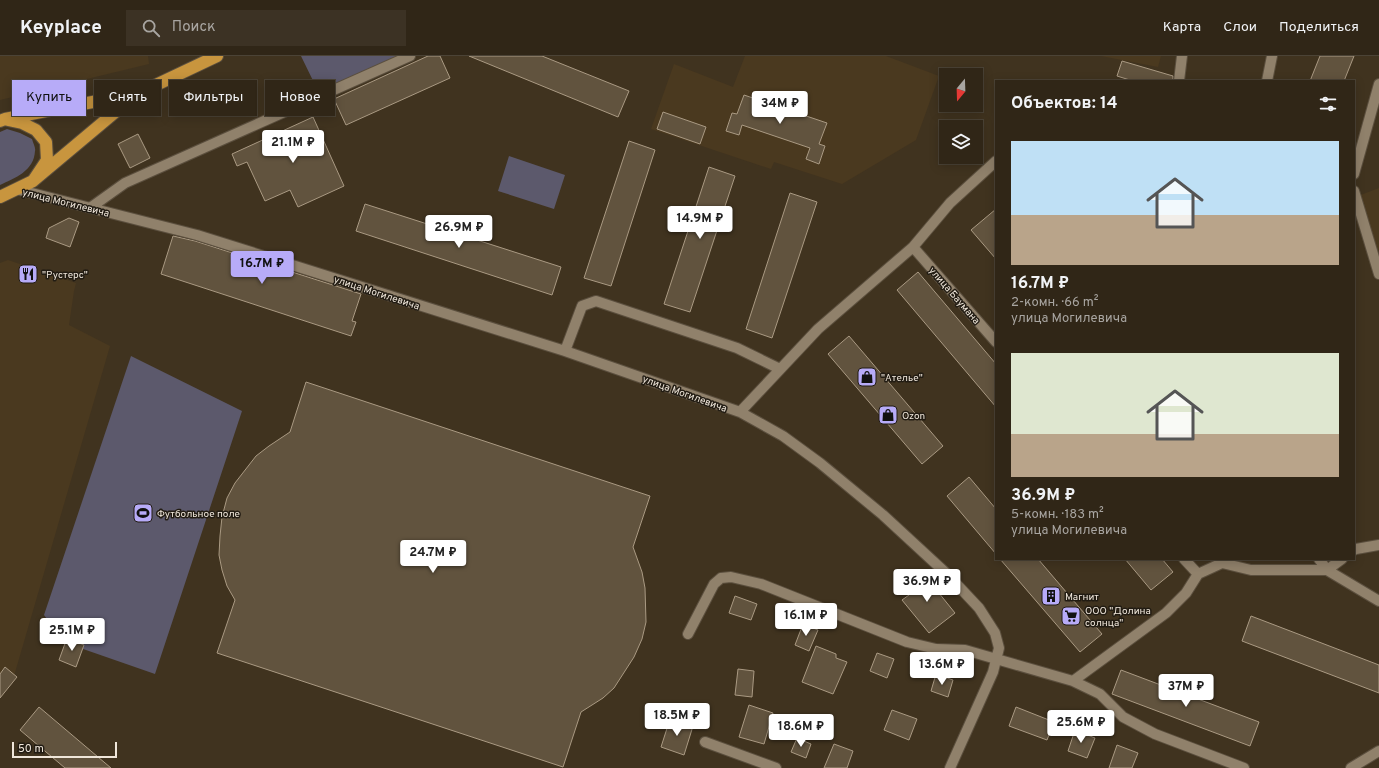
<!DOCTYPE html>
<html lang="ru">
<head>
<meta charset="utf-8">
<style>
  :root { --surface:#302617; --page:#3c3224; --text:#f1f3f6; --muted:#a8a5a1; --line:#4b4336; --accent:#b7abf8 }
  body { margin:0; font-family:Overpass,sans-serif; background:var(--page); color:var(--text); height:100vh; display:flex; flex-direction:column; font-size:15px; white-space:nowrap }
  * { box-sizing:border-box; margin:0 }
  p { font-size:13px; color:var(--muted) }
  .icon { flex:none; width:22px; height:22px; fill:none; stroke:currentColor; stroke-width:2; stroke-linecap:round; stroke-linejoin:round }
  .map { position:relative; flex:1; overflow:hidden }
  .details { position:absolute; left:995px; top:24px; width:360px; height:480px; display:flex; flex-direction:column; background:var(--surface); border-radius:0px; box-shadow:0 2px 10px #0003,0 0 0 1px var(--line) }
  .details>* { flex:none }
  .hud { position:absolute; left:12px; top:24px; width:380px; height:36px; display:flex; gap:8px }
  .needle { width:26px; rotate:199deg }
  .fabs { position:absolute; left:939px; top:12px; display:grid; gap:8px }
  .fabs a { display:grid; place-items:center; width:44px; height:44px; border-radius:0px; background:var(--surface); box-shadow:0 2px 10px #0003,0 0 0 1px var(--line); font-size:20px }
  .scale { position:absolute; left:12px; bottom:10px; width:105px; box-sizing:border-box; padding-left:4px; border:2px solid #efe6da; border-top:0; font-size:11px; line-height:14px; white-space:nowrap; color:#efe6da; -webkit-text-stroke:3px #221c13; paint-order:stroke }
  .price { position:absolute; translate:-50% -34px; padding:0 9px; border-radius:4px; background:#fff; color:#222; font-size:13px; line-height:26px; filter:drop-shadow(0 1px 2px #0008) }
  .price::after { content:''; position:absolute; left:50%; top:24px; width:12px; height:9px; margin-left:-6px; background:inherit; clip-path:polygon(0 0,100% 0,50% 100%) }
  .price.active { background:var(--accent); color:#111 }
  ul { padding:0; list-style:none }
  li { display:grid; align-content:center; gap:8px; height:212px; padding:0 16px }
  li span { display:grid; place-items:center; height:124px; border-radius:0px; color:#555 }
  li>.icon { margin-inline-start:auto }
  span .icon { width:72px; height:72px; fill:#fffc; stroke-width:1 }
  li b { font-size:17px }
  h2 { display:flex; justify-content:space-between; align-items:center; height:48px; padding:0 16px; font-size:17px }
  .pill { padding:0 14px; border-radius:0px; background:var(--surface); box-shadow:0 2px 10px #0003,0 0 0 1px var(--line); font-size:14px; line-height:36px }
  .pill.active { background:var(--accent); color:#111 }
  header { display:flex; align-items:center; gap:24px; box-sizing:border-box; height:56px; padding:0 20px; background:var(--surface); border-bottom:1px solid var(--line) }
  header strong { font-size:19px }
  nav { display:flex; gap:22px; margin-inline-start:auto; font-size:14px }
  .search { width:280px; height:36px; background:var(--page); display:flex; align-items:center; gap:10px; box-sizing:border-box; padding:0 14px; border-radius:0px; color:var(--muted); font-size:15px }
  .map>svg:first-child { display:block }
</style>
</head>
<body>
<header>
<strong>Keyplace</strong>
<div class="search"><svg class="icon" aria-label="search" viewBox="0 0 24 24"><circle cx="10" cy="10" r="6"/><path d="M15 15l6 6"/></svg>Поиск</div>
<nav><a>Карта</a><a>Слои</a><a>Поделиться</a></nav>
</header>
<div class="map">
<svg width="1379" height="712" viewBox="0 0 1379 712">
  <rect width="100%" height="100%" fill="#40331f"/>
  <!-- built -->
  <path fill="#4a391f" d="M 0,0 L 148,0 L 149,8 L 0,44 Z
    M 745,0 L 886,0 L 939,20 L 916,84 L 842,128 L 774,106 L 771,113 L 651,73 L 674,8 L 733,31 Z
    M 1101,0 L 1161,0 L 1158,11 Z
    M 1379,132 L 1379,196 L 1358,140 Z
    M 8,204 L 76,227 L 74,235 L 69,269 L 110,290 L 14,620 L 0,639 L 0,207 Z"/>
  <!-- green -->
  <path fill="#5c596c" d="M 301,0 L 399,0 L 319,37 Z
    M 7,73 L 20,77 L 32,83 C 33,87 36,92 35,95 C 34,115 15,122 0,129 L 0,76 Z
    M 509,100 L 565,119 L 554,153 L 498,135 Z
    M 131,300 L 242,355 L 155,618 L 63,586 L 44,559 Z"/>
  <!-- building -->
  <path fill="#61533e" stroke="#aa9a83" d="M 428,0 L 440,0 L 450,22 L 346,69 L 334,43 Z
    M 469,0 L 542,0 L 629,35 L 618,61 Z
    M 1320,0 L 1354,0 L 1344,25 L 1310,25 Z
    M 1122,5 L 1173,20 L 1173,25 L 1133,25 L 1117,20 Z
    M 744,39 L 827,67 L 819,88 L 825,90 L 819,108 L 806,103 L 810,92 L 742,69 L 739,79 L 726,75 L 732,57 L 737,58 Z
    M 663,56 L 706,71 L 700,88 L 657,73 Z
    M 313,61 L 344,130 L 298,151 L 290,134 L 265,145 L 247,106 L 237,110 L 232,98 Z
    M 138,78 L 150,102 L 130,112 L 118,88 Z
    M 629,85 L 655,94 L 611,230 L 584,222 Z
    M 709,111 L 735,120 L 690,256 L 664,248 Z
    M 790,137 L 817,146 L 772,282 L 746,273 Z
    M 365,148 L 561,211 L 552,239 L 356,175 Z
    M 996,153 L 996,203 L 971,174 Z
    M 69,162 L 79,166 L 70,191 L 46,182 L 49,172 Z
    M 173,180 L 195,185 L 361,238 L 352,265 L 356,266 L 351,280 L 161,218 Z
    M 918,216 L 996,308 L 996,351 L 897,234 Z
    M 849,280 L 943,390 L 922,408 L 828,298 Z
    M 306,326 L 650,440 L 633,491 L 642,516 L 645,532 L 646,566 L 642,583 L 634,601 L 614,632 L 603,642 L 581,656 L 563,711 L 217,597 L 235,544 L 227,530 L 222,514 L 219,499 L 220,480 L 222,461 L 227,442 L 235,427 L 256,400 L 269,390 L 290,376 Z
    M 969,421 L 996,453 L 996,498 L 947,440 Z
    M 1000,503 L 1038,503 L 1102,578 L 1080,596 Z
    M 1125,503 L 1162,503 L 1173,516 L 1151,534 Z
    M 922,516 L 955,557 L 929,577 L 902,544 L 909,539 L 903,531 Z
    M 735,540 L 757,548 L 751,564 L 729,557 Z
    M 1251,560 L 1379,609 L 1379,637 L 1242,585 Z
    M 803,568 L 818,574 L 809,595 L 795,589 Z
    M 67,582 L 84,589 L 76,611 L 59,604 Z
    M 816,590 L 836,598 L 836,602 L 847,606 L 833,638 L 802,626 Z
    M 877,597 L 894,603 L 887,622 L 870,615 Z
    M 5,611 L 17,621 L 0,642 L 0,618 Z
    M 738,613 L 754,615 L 752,641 L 735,639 Z
    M 1121,614 L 1259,666 L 1250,690 L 1112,638 Z
    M 936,618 L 953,624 L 948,641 L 931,635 Z
    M 749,649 L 773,657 L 764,688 L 739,681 Z
    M 39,651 L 111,712 L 65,712 L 20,674 Z
    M 1016,651 L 1054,666 L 1047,684 L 1009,670 Z
    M 892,654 L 917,663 L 909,684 L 884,674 Z
    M 670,663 L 693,670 L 684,699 L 661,691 Z
    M 1075,674 L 1095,682 L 1087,702 L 1068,695 Z
    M 797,682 L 811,688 L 806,702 L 791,696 Z
    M 834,688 L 853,695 L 847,712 L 824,712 Z
    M 1117,689 L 1138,697 L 1132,712 L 1109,712 Z"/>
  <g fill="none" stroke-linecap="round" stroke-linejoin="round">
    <!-- minor casing -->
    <g stroke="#5b4f3e" stroke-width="12">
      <path id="minor" d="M 1179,25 L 1182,0
        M 1267,25 L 1272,0
        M 1354,118 L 1379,28
        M 16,133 L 197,179 L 565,295 L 740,356 L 783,380 L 820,407 L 883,459 L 948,519 L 979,552 L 995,577 L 999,592 L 993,616 L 950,712
        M 1354,135 L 1379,218
        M 90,152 L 125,127 L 410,0
        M 913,191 L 996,286
        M 565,295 L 582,250 L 596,245 L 737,292 L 780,313
        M 740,356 L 818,273 L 913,191 L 950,147 L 996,105
        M 1354,494 L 1356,493 L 1379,489
        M 1184,503 L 1198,518 L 1222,507 L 1251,514 L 1327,514 L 1379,545
        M 1319,503 L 1327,514 L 1342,503
        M 688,578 L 714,528 L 721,522 L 731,521 L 761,528 L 907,586 L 936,593 L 965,594 L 1073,625 L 1100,638 L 1123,661 L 1155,678 L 1244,712
        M 1073,625 L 1166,557 L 1186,537 L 1198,518
        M 705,686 L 776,712
        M 1351,712 L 1379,695"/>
    </g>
    <!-- highway casing -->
    <g stroke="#5b4f3e" stroke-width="14">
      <path id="highway" d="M 0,65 L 5,63 L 139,37 L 217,0
        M 33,125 L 138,37
        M 0,141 L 33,125 L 47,104 L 46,86 L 36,74 L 22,67 L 8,64"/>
    </g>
    <!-- minor -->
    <use href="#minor" stroke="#90816b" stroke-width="10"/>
    <!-- highway -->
    <use href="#highway" stroke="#c8953e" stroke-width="12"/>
  </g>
  <!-- icons -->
  <defs>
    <g id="restaurant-square" transform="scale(1)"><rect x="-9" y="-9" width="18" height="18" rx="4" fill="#b7abf8" stroke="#221c13"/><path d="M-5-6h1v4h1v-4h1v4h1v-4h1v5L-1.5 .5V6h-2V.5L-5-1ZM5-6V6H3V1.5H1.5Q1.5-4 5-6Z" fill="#111"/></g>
    <g id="shop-square" transform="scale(1)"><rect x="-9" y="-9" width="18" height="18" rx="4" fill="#b7abf8" stroke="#221c13"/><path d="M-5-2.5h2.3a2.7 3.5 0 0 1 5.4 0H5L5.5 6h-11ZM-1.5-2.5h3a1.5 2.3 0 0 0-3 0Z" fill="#111"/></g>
    <g id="stadium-square" transform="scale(1)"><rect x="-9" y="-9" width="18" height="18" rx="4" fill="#b7abf8" stroke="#221c13"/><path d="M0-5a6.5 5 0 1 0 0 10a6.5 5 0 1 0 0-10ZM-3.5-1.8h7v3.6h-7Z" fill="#111"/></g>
    <g id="building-square" transform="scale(1)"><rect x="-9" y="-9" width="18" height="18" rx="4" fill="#b7abf8" stroke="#221c13"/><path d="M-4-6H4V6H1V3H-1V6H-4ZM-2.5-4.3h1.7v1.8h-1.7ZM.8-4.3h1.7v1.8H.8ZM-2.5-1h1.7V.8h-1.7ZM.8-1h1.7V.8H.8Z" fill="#111"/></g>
    <g id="supermarket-square" transform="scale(1)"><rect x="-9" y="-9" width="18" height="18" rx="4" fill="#b7abf8" stroke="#221c13"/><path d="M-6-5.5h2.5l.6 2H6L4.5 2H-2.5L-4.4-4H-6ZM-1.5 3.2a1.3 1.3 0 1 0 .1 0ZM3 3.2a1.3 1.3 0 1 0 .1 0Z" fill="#111"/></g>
  </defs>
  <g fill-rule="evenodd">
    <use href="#restaurant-square" x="28" y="218"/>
    <use href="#shop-square" x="867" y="321"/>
    <use href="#shop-square" x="888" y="359"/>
    <use href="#stadium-square" x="143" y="457"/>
    <use href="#building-square" x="1051" y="540"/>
    <use href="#supermarket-square" x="1071" y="560"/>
  </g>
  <g text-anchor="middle" stroke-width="3" stroke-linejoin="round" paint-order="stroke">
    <!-- street labels -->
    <g font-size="10" fill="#efe6da" stroke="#221c13">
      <text transform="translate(66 146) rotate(14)" y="4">улица Могилевича</text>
      <text transform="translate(377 236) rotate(18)" y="4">улица Могилевича</text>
      <text transform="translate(955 239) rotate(49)" y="4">улица Баумана</text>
      <text transform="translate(685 337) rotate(20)" y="4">улица Могилевича</text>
    </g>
    <!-- poi labels -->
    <g font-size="10" fill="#efe6da" stroke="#221c13" text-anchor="start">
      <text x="42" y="222">"Рустерс"</text>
      <text x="881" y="325">"Ателье"</text>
      <text x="902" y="363">Ozon</text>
      <text x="157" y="461">Футбольное поле</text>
      <text x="1065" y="544">Магнит</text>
      <text x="1085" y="558">ООО "Долина<tspan x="1085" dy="12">солнца"</tspan></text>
    </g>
  </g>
</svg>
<div class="fabs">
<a><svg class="needle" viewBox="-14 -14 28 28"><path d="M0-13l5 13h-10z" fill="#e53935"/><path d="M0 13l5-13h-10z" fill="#a8a5a1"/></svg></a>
<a><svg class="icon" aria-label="layers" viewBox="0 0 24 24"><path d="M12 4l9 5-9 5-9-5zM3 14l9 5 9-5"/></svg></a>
</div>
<div class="scale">50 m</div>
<b class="price" style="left:780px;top:69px">34M ₽</b>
<b class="price" style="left:293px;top:108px">21.1M ₽</b>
<b class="price" style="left:700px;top:184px">14.9M ₽</b>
<b class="price" style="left:459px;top:193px">26.9M ₽</b>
<b class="price active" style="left:262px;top:229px">16.7M ₽</b>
<b class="price" style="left:433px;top:518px">24.7M ₽</b>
<b class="price" style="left:927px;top:547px">36.9M ₽</b>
<b class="price" style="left:806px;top:581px">16.1M ₽</b>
<b class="price" style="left:72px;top:596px">25.1M ₽</b>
<b class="price" style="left:942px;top:630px">13.6M ₽</b>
<b class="price" style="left:1186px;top:652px">37M ₽</b>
<b class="price" style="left:677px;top:681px">18.5M ₽</b>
<b class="price" style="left:1081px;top:688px">25.6M ₽</b>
<b class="price" style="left:801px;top:692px">18.6M ₽</b>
<div class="hud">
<a class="pill active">Купить</a>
<a class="pill">Снять</a>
<a class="pill">Фильтры</a>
<a class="pill">Новое</a>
</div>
<section class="details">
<h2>Объектов: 14<svg class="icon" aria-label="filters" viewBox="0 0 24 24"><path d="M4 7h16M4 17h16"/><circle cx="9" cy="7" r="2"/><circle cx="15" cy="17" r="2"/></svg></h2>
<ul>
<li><span style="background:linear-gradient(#bfe0f5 60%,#b9a48a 0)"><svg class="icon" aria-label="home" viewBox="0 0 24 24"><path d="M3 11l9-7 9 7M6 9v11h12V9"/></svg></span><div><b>16.7M ₽</b><p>2-комн. · 66 m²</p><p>улица Могилевича</p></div></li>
<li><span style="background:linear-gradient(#dfe7d0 65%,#b9a48a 0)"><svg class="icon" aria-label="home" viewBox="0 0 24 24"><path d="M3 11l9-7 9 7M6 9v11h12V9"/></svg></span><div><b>36.9M ₽</b><p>5-комн. · 183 m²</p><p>улица Могилевича</p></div></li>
</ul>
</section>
</div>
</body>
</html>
